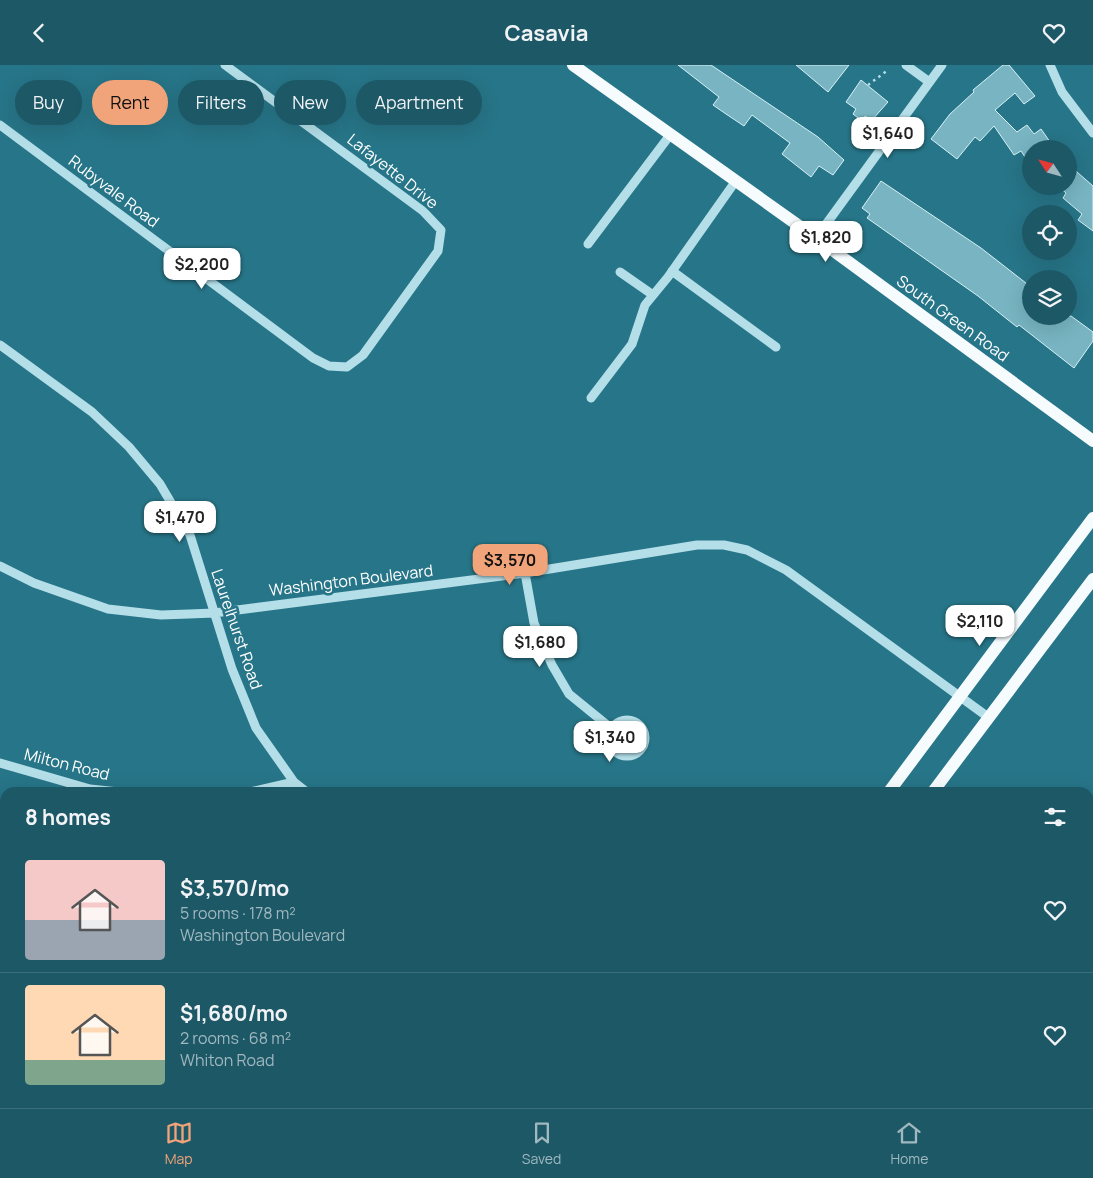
<!DOCTYPE html>
<html lang="en">
<head>
<meta charset="utf-8">
<style>
  :root { --surface:#1d5866; --page:#255e6c; --text:#f1f3f6; --muted:#a0b8bf; --line:#3b6e7a; --accent:#f1a37a }
  body { margin:0; font-family:Manrope,sans-serif; background:var(--page); color:var(--text); height:100vh; display:flex; flex-direction:column; font-size:19px; white-space:nowrap }
  * { box-sizing:border-box; margin:0 }
  p { font-size:16px; color:var(--muted) }
  .icon { flex:none; width:28px; height:28px; fill:none; stroke:currentColor; stroke-width:2; stroke-linecap:round; stroke-linejoin:round }
  .map { position:relative; flex:1; overflow:hidden }
  .details { position:absolute; left:0px; top:722px; width:1094px; height:321px; display:flex; flex-direction:column; background:var(--surface); border-radius:15px 15px 0 0; box-shadow:0 5px 20px #0002 }
  .details>* { flex:none }
  .banner { position:absolute; left:15px; top:15px; width:500px; height:45px; display:flex; gap:10px }
  .needle { width:32px; rotate:306deg }
  .fabs { position:absolute; left:1022px; top:75px; display:grid; gap:10px }
  .fabs a { display:grid; place-items:center; width:55px; height:55px; border-radius:50%; background:var(--surface); box-shadow:0 5px 20px #0002; font-size:25px }
  .price { position:absolute; translate:-50% -42px; padding:0 11px; border-radius:10px; background:#fff; color:#222; font-size:16px; line-height:32px; filter:drop-shadow(0 1px 2px #0008) }
  .price::after { content:''; position:absolute; left:50%; top:30px; width:15px; height:11px; margin-left:-8px; background:inherit; clip-path:polygon(0 0,100% 0,50% 100%) }
  .price.current { background:var(--accent); color:#111 }
  ul { padding:0; list-style:none }
  li { display:flex; align-items:center; gap:15px; height:125px; padding:0 25px }
  li+li { border-top:1px solid var(--line) }
  li span { display:grid; place-items:center; flex:none; width:140px; height:100px; border-radius:5px; color:#555 }
  li>.icon { margin-inline-start:auto }
  span .icon { width:60px; height:60px; fill:#fffc; stroke-width:1 }
  li b { font-size:21px }
  h2 { display:flex; justify-content:space-between; align-items:center; height:60px; padding:0 25px; font-size:21px }
  .chip { padding:0 18px; border-radius:22px; background:var(--surface); box-shadow:0 5px 20px #0002; font-size:18px; line-height:45px }
  .chip.current { background:var(--accent); color:#111 }
  header { display:flex; justify-content:space-between; align-items:center; height:65px; padding:0 25px; background:var(--surface); font-size:22px; font-weight:700 }
  .dock { display:flex; justify-content:space-around; align-items:center; height:70px; border-top:1px solid var(--line); background:var(--surface); font-size:14px; color:var(--muted) }
  .dock a { display:grid; justify-items:center; gap:2px }
  .dock .current { color:var(--accent) }
  .map>svg:first-child { display:block }
</style>
</head>
<body>
<header><svg class="icon" aria-label="back" viewBox="0 0 24 24"><path d="M15 5l-7 7 7 7"/></svg>Casavia<svg class="icon" aria-label="heart" viewBox="0 0 24 24"><path d="M12 20l-8-8c-3-5 5-10 8-4 3-6 11-1 8 4z"/></svg></header>
<div class="map">
<svg width="1093" height="1043" viewBox="0 0 1093 1043">
  <defs>
    <pattern id="forest-crowns" width="20" height="18" patternUnits="userSpaceOnUse" patternTransform="scale(1.25)"><rect width="20" height="18" fill="#398fa3"/><path d="M2 6a3 3 0 1 1 6 0M12 15a3 3 0 1 1 6 0" fill="none" stroke="#417480"/></pattern>
  </defs>
  <rect width="100%" height="100%" fill="#277588"/>
  <!-- forest -->
  <path fill="url(#forest-crowns)" d="M 0,832 L 5,834 L 5,898 L 0,897 Z"/>
  <!-- building -->
  <path fill="#78b4c2" stroke="#d8f1f7" d="M 678,0 L 711,0 L 818,72 L 844,95 L 833,110 L 819,101 L 811,112 L 782,89 L 790,78 L 752,50 L 744,61 L 726,49 L 713,40 L 719,32 Z
    M 796,0 L 849,0 L 828,27 Z
    M 1003,0 L 1009,0 L 1035,31 L 1024,39 L 1015,28 L 995,45 L 1017,67 L 1027,60 L 1034,69 L 1041,64 L 1055,84 L 1031,84 L 1031,101 L 1021,86 L 1014,90 L 994,61 L 980,76 L 975,72 L 957,94 L 931,74 L 950,49 L 974,27 L 973,25 Z
    M 861,15 L 888,37 L 872,55 L 865,51 L 862,56 L 853,49 L 856,44 L 846,37 Z
    M 1069,100 L 1093,121 L 1093,166 L 1078,155 L 1082,149 L 1063,133 L 1066,128 L 1058,121 L 1069,121 Z
    M 881,116 L 981,183 L 1031,222 L 1031,251 L 1071,251 L 1093,267 L 1093,276 L 1074,303 L 1019,260 L 1017,262 L 978,231 L 867,153 L 870,149 L 862,143 Z"/>
  <g fill="none" stroke-linecap="round" stroke-linejoin="round">
    <!-- path -->
    <path stroke="#b4dfe9" stroke-width="2.5" stroke-dasharray="2.5 4" stroke-linecap="butt" d="M 868,20 L 888,5
      M 0,940 L 5,940
      M 0,959 L 5,959
      M 157,1039 L 168,1043
      M 256,1039 L 262,1043
      M 167,1041 L 181,1042"/>
    <!-- minor -->
    <path stroke="#b4dfe9" stroke-width="9" d="M 906,0 L 928,16
      M 1050,0 L 1062,27 L 1093,68
      M 0,60 L 313,293 L 329,301 L 347,302 L 363,290 L 438,186 L 441,165 L 423,146 L 225,0
      M 816,173 L 942,0
      M 588,179 L 670,70
      M 672,206 L 776,282
      M 620,207 L 653,230
      M 0,280 L 92,347 L 129,382 L 160,419 L 190,470 L 232,604 L 256,663 L 294,717
      M 591,333 L 632,279 L 645,240 L 668,212 L 735,117
      M 0,501 L 34,518 L 108,544 L 161,550 L 189,549 L 214,548 L 525,508 L 697,480 L 724,480 L 747,485 L 786,505 L 988,652
      M 525,508 L 534,558 L 552,600 L 569,629 L 612,664
      M609 673a18 18 0 1 1 36 0a18 18 0 1 1-36 0Z
      M 0,698 L 90,724 L 128,728
      M 246,728 L 294,717 L 308,728
      M 1089,871 L 1093,865
      M 0,922 L 5,922
      M 358,1039 L 364,1043
      M 417,1039 L 422,1043
      M 729,1039 L 735,1043
      M 87,1043 L 87,1039
      M 142,1043 L 142,1039
      M 313,1043 L 316,1039
      M 961,1043 L 964,1039"/>
    <!-- major -->
    <path stroke="#f6fcfe" stroke-width="12" d="M 573,0 L 816,173 L 1093,376
      M 888,728 L 1093,453
      M 932,728 L 1093,514
      M 652,1043 L 655,1039
      M 697,1043 L 700,1039"/>
  </g>
  <g text-anchor="middle" stroke-width="5" stroke-linejoin="round" paint-order="stroke">
    <!-- street labels -->
    <g font-size="16" fill="#fff" stroke="#277588">
      <text transform="translate(393 106) rotate(38)" y="6">Lafayette Drive</text>
      <text transform="translate(114 126) rotate(37)" y="6">Rubyvale Road</text>
      <text transform="translate(953 253) rotate(36)" y="6">South Green Road</text>
      <text transform="translate(351 515) rotate(-7)" y="6">Washington Boulevard</text>
      <text transform="translate(237 564) rotate(71)" y="6">Laurelhurst Road</text>
      <text transform="translate(67 699) rotate(14)" y="6">Milton Road</text>
    </g>
  </g>
</svg>
<div class="fabs">
<a><svg class="needle" viewBox="-14 -14 28 28"><path d="M0-13l5 13h-10z" fill="#e53935"/><path d="M0 13l5-13h-10z" fill="#a0b8bf"/></svg></a>
<a><svg class="icon" aria-label="locate" viewBox="0 0 24 24"><circle cx="12" cy="12" r="6"/><path d="M12 2v4M12 18v4M2 12h4M18 12h4"/></svg></a>
<a><svg class="icon" aria-label="layers" viewBox="0 0 24 24"><path d="M12 4l9 5-9 5-9-5zM3 14l9 5 9-5"/></svg></a>
</div>
<b class="price" style="left:888px;top:94px">$1,640</b>
<b class="price" style="left:826px;top:198px">$1,820</b>
<b class="price" style="left:202px;top:225px">$2,200</b>
<b class="price" style="left:180px;top:478px">$1,470</b>
<b class="price current" style="left:510px;top:521px">$3,570</b>
<b class="price" style="left:980px;top:582px">$2,110</b>
<b class="price" style="left:540px;top:603px">$1,680</b>
<b class="price" style="left:610px;top:698px">$1,340</b>
<div class="banner">
<a class="chip">Buy</a>
<a class="chip current">Rent</a>
<a class="chip">Filters</a>
<a class="chip">New</a>
<a class="chip">Apartment</a>
</div>
<section class="details">
<h2>8 homes<svg class="icon" aria-label="filters" viewBox="0 0 24 24"><path d="M4 7h16M4 17h16"/><circle cx="9" cy="7" r="2"/><circle cx="15" cy="17" r="2"/></svg></h2>
<ul>
<li><span style="background:linear-gradient(#f6c9c9 60%,#9aa5b1 0)"><svg class="icon" aria-label="home" viewBox="0 0 24 24"><path d="M3 11l9-7 9 7M6 9v11h12V9"/></svg></span><div><b>$3,570/mo</b><p>5 rooms · 178 m²</p><p>Washington Boulevard</p></div><svg class="icon" aria-label="heart" viewBox="0 0 24 24"><path d="M12 20l-8-8c-3-5 5-10 8-4 3-6 11-1 8 4z"/></svg></li>
<li><span style="background:linear-gradient(#ffd9b3 75%,#7fa58c 0)"><svg class="icon" aria-label="home" viewBox="0 0 24 24"><path d="M3 11l9-7 9 7M6 9v11h12V9"/></svg></span><div><b>$1,680/mo</b><p>2 rooms · 68 m²</p><p>Whiton Road</p></div><svg class="icon" aria-label="heart" viewBox="0 0 24 24"><path d="M12 20l-8-8c-3-5 5-10 8-4 3-6 11-1 8 4z"/></svg></li>
</ul>
</section>
</div>
<nav class="dock">
<a class="current"><svg class="icon" aria-label="map" viewBox="0 0 24 24"><path d="M3 6l6-2 6 2 6-2v14l-6 2-6-2-6 2zM9 4v14M15 6v14"/></svg>Map</a>
<a><svg class="icon" aria-label="saved" viewBox="0 0 24 24"><path d="M7 4h10v16l-5-4-5 4z"/></svg>Saved</a>
<a><svg class="icon" aria-label="home" viewBox="0 0 24 24"><path d="M3 11l9-7 9 7M6 9v11h12V9"/></svg>Home</a>
</nav>
</body>
</html>
